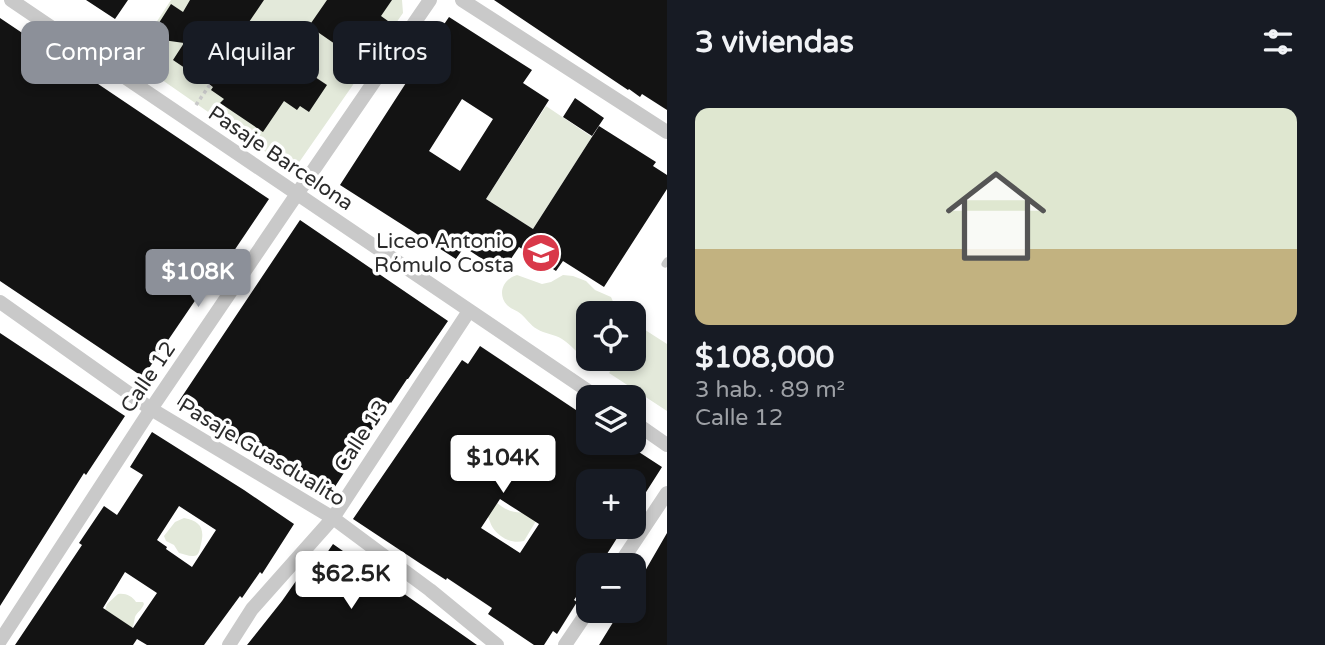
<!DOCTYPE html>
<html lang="es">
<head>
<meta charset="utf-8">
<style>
  :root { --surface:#171b24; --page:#20242c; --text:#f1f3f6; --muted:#9ea1a6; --accent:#8c9099 }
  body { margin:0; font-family:"Varela Round",sans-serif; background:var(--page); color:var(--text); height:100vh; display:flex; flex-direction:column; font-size:26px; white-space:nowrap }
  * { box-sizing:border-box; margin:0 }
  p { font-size:23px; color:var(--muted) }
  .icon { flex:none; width:38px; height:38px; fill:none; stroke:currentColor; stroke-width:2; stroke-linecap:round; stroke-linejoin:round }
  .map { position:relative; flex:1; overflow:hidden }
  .panel { display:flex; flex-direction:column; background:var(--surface); width:658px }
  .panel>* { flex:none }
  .guide { position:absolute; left:21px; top:21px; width:541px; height:63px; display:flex; gap:14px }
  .tools { position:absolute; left:576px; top:301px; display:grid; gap:14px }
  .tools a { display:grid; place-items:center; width:70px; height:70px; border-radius:14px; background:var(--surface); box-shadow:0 4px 10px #0003; font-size:35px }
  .price { position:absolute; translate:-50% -60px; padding:0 16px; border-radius:7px; background:#fff; color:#222; font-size:23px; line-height:46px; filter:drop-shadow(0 2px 4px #0008) }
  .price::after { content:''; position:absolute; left:50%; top:42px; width:21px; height:16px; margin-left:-10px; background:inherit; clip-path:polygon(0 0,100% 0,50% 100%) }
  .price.active { background:var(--accent); color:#fff }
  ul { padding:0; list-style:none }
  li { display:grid; align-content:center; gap:14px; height:371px; padding:0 28px }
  li span { display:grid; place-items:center; height:217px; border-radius:14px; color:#555 }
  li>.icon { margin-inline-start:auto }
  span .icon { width:126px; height:126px; fill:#fffc; stroke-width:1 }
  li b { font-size:30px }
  h2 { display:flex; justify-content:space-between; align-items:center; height:84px; padding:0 28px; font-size:30px }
  .pill { padding:0 24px; border-radius:14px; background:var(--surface); box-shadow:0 4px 10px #0003; font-size:24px; line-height:63px }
  .pill.active { background:var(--accent); color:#fff }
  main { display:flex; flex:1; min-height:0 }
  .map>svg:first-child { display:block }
</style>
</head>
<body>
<main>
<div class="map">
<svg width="667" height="645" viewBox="0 0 667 645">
  <rect width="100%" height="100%" fill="#fff"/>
  <!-- green -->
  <path fill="#e3e9da" d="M 171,0 L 402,0 L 403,13 L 293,171 L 132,59 Z
    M 546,106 L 592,137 L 533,229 L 486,199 Z
    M 517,275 L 542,284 L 551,282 L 563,275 L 573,276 L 586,281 L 595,290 L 611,297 L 618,313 L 588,313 L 588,358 C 576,354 572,345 562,339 C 554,334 545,334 537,329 C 530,325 527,319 521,314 C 517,310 511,309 507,305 C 497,294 503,279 517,275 Z
    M 639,326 L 667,344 L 667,411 L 609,373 L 618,359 L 634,359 L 634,335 Z
    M 484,491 C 497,503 507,515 526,512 L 536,521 L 524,541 C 512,544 500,538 493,528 C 489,522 490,517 484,512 Z
    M 184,518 C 200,521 205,528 201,544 C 200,547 200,552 197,555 C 192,558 184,554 179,553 L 174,545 L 166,541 L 164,536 L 175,522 Z
    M 118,594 C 126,593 132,596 136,602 L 143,602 L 144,604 C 142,610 137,612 135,617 C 134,622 134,624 132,629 L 103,616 L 107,604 Z"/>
  <!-- building -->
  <path fill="#131313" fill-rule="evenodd" d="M 86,0 L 128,0 L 115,19 Z
    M 190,0 L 264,0 L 230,50 L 254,66 L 268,45 L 285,57 L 287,54 L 317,74 L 315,77 L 327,85 L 309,112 L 300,106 L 297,110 L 284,101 L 263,132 L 220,103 L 224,99 L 211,90 L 213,87 L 173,60 L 184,43 L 163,40 L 158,34 L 157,26 L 171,4 L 183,12 Z
    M 327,0 L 392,0 L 381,16 L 388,21 L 375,41 L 368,36 L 356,54 L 337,41 L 335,44 L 309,26 Z
    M 494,0 L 667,0 L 667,110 L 642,94 L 640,97 L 629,89 L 628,90 Z
    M 449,17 L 532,70 L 523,83 L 549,100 L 486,199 L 533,229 L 599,126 L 656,162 L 653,166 L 667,175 L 667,189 L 604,287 L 563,261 L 556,271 L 519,247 L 502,272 L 464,247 L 456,259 L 340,185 L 415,69 L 420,72 L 437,46 L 432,42 ZM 462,99 L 493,119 L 460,171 L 429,151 Z
    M 0,18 L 269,199 L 211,285 L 207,283 L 143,377 L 0,281 Z
    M 575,98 L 604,118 L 592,136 L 563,117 Z
    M 300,220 L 448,321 L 408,379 L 407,379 L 391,403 L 390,402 L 327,499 L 241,444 L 240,446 L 177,404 Z
    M 0,333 L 125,416 L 86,475 L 84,473 L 0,606 Z
    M 480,346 L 588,418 L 588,443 L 625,443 L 662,467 L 634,511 L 634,481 L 588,481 L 588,527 L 624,527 L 600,565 L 588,565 L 588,579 L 574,600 L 577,602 L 557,634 L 553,631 L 544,645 L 534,645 L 488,614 L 492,608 L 447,578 L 446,580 L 421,564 L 353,519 L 462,360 L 468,364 ZM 500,499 L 539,524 L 520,553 L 481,528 Z
    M 152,432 L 244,490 L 294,524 L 262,574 L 260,572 L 242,598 L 240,596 L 204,645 L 147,645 L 137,639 L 133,645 L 15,645 L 82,545 L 79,543 L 104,506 L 117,515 L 143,475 L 130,467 ZM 179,506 L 216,530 L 192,567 L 166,549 L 167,547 L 157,540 ZM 125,572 L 157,593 L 133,628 L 103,608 Z
    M 667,533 L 667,645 L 599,645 L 620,611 L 634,619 L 634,590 Z
    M 333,544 L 363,565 L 477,645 L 247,645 L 282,601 L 310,561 L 318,566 Z"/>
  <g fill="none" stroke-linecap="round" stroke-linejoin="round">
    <!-- path -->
    <path stroke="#c9c9c9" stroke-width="3.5" stroke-dasharray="3.5 3.5" stroke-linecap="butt" d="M 196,105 L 233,51"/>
    <!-- service -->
    <path stroke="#c9c9c9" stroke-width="7" d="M 665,264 L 667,261"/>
    <!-- minor -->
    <path stroke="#c9c9c9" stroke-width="14" d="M 11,0 L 597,397
      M 462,0 L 667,132
      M 0,302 L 151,409 L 333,518 L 430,590 L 497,645
      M 634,422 L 667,445
      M 619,565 L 667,493
      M 0,641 L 151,409 L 297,194 L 430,0
      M 229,645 L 252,609 L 333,518 L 469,311
      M 565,645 L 588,611"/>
  </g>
  <!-- icons -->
  <defs>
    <g id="university-disc" transform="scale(2.0125)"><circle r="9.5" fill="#d93849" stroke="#fff"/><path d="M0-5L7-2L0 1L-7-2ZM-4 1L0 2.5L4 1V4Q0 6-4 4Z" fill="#fff"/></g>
  </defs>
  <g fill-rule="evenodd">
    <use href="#university-disc" x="541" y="253"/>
  </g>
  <g text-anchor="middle" stroke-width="7" stroke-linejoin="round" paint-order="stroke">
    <!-- street labels -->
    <g font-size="21" fill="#2c2c2c" stroke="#fff">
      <text transform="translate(281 158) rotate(34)" y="7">Pasaje Barcelona</text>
      <text transform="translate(148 377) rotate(-56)" y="7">Calle 12</text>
      <text transform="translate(361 436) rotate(-57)" y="7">Calle 13</text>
      <text transform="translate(262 452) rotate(31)" y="7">Pasaje Guasdualito</text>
    </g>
    <!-- poi labels -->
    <g font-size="21" fill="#2c2c2c" stroke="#fff" text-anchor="end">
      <text x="514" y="248">Liceo Antonio<tspan x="514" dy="24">Rómulo Costa</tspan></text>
    </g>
  </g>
</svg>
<div class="tools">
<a><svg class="icon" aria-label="locate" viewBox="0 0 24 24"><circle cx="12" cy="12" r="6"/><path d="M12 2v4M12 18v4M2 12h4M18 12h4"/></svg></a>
<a><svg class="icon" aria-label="layers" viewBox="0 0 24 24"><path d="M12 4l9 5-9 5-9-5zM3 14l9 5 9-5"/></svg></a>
<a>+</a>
<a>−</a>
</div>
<b class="price active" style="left:198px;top:309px">$108K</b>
<b class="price" style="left:503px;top:495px">$104K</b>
<b class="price" style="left:351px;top:611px">$62.5K</b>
<div class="guide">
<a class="pill active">Comprar</a>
<a class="pill">Alquilar</a>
<a class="pill">Filtros</a>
</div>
</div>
<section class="panel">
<h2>3 viviendas<svg class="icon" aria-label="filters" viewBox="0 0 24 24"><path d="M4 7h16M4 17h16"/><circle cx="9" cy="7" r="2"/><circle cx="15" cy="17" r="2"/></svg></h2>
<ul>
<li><span style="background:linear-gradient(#dfe7d0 65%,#c2b280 0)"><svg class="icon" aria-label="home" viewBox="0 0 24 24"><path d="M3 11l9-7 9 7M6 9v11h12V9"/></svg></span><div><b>$108,000</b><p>3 hab. · 89 m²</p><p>Calle 12</p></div></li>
</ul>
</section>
</main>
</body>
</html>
